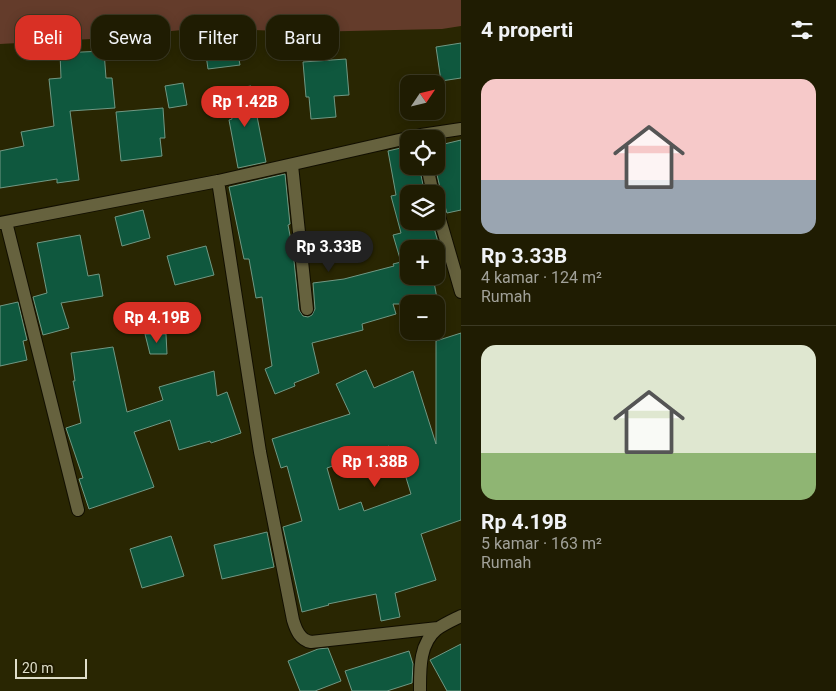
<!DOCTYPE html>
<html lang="id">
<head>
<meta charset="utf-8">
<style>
  :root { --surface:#1f1c02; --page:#27250c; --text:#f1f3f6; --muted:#a1a199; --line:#3c3a24; --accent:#d93025 }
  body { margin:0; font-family:Roboto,sans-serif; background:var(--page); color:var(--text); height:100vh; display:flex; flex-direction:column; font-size:19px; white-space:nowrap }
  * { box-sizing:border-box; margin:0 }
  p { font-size:16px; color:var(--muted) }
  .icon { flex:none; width:28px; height:28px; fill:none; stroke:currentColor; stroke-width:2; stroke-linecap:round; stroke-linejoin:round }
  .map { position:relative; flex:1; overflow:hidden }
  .sheet { display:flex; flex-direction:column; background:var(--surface); width:375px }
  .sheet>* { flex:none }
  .guide { position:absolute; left:15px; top:15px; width:370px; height:45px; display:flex; gap:10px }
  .needle { width:32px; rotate:55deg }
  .tools { position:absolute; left:400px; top:75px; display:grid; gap:10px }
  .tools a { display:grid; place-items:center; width:45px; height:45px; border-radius:10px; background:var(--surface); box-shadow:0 2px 12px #0003,0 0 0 1px var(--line); font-size:25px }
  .scale { position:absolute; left:15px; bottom:12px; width:72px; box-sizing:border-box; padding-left:5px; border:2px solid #dfdeca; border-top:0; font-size:14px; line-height:18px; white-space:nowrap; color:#dfdeca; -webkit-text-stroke:4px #201c00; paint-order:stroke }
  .price { position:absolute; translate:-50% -42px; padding:0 11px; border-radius:18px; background:var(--accent); color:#fff; font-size:16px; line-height:32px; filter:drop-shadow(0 1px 2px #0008) }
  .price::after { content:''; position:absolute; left:50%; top:30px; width:15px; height:11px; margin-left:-8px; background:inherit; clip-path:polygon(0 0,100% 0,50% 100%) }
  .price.active { background:#222; color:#fff }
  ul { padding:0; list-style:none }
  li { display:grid; align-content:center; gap:10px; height:265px; padding:0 20px }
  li+li { border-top:1px solid var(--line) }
  li span { display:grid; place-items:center; height:155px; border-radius:15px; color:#555 }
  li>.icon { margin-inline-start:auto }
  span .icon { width:90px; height:90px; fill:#fffc; stroke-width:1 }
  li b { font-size:21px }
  h2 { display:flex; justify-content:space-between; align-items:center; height:60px; padding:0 20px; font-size:21px }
  .chip { padding:0 18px; border-radius:15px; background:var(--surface); box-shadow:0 2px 12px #0003,0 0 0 1px var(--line); font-size:18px; line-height:45px }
  .chip.active { background:var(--accent); color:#fff }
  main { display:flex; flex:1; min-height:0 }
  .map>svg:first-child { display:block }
</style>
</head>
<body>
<main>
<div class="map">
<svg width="461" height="691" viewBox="0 0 461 691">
  <rect width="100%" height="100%" fill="#292602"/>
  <!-- green -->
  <path fill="#643c2b" d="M 0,0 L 461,0 L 461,26 L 442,29 L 304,32 L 202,28 L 91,39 L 0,44 Z"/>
  <!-- building -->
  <path fill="#0f583e" stroke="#709884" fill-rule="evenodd" d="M 235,37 L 240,65 L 208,69 L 204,41 Z
    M 461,43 L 461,78 L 441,81 L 436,47 Z
    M 104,51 L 106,78 L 112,78 L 115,108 L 70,111 L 79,180 L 57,183 L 57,179 L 0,188 L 0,151 L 24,146 L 21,132 L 54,126 L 49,79 L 61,78 L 60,53 Z
    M 346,59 L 349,95 L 334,96 L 336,117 L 311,119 L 309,97 L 306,97 L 303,62 Z
    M 183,83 L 187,105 L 169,108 L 165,86 Z
    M 251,86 L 266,162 L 238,168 L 229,120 L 232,119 L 227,90 Z
    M 163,108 L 165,138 L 160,138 L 162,156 L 121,161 L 116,112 Z
    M 461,140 L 461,210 L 447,213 L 444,203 L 439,199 L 441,192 L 435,166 L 436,146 Z
    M 409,146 L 409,166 L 419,166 L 425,194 L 409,194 L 409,221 L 432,221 L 440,249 L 437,250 L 444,279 L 434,282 L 438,304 L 393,304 L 396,314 L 362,324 L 363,330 L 312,343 L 319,373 L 294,383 L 295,386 L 275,394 L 265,369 L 272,366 L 262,297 L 256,298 L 249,259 L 244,259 L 229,187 L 285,174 L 290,224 L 288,225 L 293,251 L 299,310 L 303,316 L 308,317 L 312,315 L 315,309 L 313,283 L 344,279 L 394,266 L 393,264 L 401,262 L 393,235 L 401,233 L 391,196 L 396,195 L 388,151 ZM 409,249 L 436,249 L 436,276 L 409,276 Z
    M 143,210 L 150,238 L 122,246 L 115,217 Z
    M 80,235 L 88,276 L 99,274 L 103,296 L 61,303 L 69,328 L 43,335 L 33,297 L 47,293 L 37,243 Z
    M 206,246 L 214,275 L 175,285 L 167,256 Z
    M 18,302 L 27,340 L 23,341 L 27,360 L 0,366 L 0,306 Z
    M 461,333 L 461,520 L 421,534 L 436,580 L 395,593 L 400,617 L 381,621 L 376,594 L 328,604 L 329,605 L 302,612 L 283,527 L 302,521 L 287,466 L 281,468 L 272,439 L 350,414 L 336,384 L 366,370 L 374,388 L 413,371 L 436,444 L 436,341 ZM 389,446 L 390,450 L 397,448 L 411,494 L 364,511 L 361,502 L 339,510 L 327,468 Z
    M 145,334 L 166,334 L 167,354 L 150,354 Z
    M 113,347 L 127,412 L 163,400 L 159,387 L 214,371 L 217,396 L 227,392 L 241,433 L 211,443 L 210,441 L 179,450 L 170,420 L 134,432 L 154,487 L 89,509 L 79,479 L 83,478 L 66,428 L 81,423 L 73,381 L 75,381 L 71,353 Z
    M 267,532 L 274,567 L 222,579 L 214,545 Z
    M 171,536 L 184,576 L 142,588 L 130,549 Z
    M 461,644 L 461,691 L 447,691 L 430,660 Z
    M 328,648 L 341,681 L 315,691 L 300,691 L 288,661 L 318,649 Z
    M 409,651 L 413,664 L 412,683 L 387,691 L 352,691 L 345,671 Z"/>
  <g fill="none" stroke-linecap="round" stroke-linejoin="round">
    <!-- minor casing -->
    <g stroke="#110e00" stroke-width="14">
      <path id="minor" d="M 292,165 L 307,309
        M 427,166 L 433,194
        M 218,181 L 260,452 L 293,620 C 296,630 300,640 311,642 L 438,628
        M 436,206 L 461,292
        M 6,222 L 78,510
        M 0,223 L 218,181 L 421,135 L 461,129
        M 420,691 C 420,669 419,644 437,629 C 444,624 453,620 461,616"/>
    </g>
    <!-- minor -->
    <use href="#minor" stroke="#66623e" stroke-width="12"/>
  </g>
</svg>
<div class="tools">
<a><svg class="needle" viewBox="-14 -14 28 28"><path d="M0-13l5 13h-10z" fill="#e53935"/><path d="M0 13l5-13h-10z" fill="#a1a199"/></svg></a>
<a><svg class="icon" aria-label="locate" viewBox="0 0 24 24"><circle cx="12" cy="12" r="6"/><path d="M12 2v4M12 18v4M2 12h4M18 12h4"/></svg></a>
<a><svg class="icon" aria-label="layers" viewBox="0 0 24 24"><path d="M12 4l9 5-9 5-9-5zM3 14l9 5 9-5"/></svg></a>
<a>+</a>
<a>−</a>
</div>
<div class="scale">20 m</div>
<b class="price" style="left:245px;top:128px">Rp 1.42B</b>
<b class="price active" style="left:329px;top:273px">Rp 3.33B</b>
<b class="price" style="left:157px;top:344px">Rp 4.19B</b>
<b class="price" style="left:375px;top:488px">Rp 1.38B</b>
<div class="guide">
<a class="chip active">Beli</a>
<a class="chip">Sewa</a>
<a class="chip">Filter</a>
<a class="chip">Baru</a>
</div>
</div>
<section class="sheet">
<h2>4 properti<svg class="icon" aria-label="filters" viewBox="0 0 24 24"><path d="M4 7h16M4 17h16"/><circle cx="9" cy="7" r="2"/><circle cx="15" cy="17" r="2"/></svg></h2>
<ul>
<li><span style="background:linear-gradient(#f6c9c9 65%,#9aa5b1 0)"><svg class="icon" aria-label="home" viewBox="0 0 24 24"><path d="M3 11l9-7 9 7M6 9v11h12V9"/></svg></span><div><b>Rp 3.33B</b><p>4 kamar · 124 m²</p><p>Rumah</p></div></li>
<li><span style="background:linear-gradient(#dfe7d0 70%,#8fb573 0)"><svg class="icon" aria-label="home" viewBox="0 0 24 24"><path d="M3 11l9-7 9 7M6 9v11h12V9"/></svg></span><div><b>Rp 4.19B</b><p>5 kamar · 163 m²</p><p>Rumah</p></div></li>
</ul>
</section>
</main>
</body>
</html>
